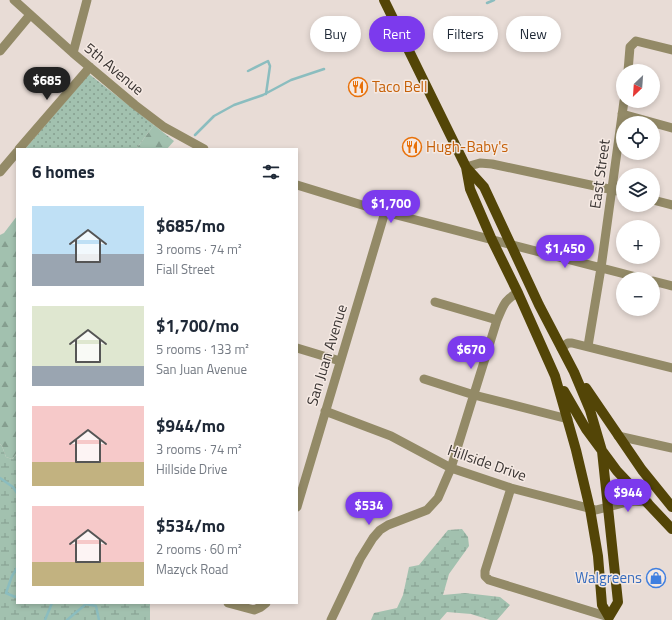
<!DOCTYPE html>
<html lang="en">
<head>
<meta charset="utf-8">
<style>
  :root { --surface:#fff; --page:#f6f6f7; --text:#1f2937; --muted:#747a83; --accent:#7c3aed }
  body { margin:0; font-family:"Titillium Web",sans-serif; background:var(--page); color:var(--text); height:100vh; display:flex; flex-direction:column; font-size:15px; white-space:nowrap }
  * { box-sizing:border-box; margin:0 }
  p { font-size:13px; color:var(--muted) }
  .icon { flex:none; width:22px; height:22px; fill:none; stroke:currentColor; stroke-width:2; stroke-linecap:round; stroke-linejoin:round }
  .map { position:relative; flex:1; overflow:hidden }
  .side { position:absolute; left:16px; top:148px; width:282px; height:456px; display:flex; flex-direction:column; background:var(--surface); border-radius:0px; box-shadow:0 2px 6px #0003 }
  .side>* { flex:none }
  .banner { position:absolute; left:310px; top:16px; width:302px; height:36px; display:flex; gap:8px }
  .needle { width:26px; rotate:205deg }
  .controls { position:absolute; left:616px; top:64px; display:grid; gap:8px }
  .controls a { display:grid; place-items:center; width:44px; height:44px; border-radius:50%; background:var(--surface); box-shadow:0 2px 6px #0003; font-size:20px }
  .price { position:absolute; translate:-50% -34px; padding:0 9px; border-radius:14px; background:var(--accent); color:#fff; font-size:13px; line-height:26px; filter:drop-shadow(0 1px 2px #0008) }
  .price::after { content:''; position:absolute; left:50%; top:24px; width:12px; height:9px; margin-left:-6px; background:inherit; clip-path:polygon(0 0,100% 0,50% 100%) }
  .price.current { background:#222; color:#fff }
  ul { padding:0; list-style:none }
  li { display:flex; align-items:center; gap:12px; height:100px; padding:0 16px }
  li span { display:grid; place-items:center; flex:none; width:112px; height:80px; border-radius:0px; color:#555 }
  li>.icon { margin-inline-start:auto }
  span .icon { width:48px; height:48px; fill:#fffc; stroke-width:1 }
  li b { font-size:17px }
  h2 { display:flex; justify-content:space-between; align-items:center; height:48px; padding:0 16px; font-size:17px }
  .tag { padding:0 14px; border-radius:18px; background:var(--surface); box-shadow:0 2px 6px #0003; font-size:14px; line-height:36px }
  .tag.current { background:var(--accent); color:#fff }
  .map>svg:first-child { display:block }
</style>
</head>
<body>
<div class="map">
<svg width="672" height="620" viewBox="0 0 672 620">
  <defs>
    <pattern id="forest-firs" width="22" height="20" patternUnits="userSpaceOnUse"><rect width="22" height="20" fill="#a2c1af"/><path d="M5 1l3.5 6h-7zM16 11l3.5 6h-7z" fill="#859e8f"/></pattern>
    <pattern id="wetland-marsh" width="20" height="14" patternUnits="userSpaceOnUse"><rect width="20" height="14" fill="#a2c1af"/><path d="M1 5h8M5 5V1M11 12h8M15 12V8" fill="none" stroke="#859e8f"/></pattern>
    <pattern id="park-dots" width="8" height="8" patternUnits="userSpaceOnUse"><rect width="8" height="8" fill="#a2c1af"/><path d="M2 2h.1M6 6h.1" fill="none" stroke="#859e8f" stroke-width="1.8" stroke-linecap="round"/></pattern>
  </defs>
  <rect width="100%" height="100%" fill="#e8dcd6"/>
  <!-- forest -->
  <path fill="url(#forest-firs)" d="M 154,125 L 174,141 L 167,149 L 136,149 Z
    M 17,216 L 17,453 L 12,459 L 6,457 L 2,446 L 0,444 L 0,235 L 4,233 Z"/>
  <!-- wetland -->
  <path fill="url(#wetland-marsh)" d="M 0,444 L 2,446 L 6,457 L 12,459 L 17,453 L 17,603 L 150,603 L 150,620 L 0,620 Z
    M 462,529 L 468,537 L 469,546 L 449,574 L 443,595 L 465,593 L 500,597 L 510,605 L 497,620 L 490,620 L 471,614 L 447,612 L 440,620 L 371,620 L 374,613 L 397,608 L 403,595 L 409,567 L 419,565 L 448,530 Z"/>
  <!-- park -->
  <path fill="url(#park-dots)" d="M 89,74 L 154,125 L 136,149 L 25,149 Z"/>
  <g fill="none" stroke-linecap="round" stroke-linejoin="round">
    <!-- stream -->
    <path stroke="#8bbdbf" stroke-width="2.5" d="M 487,3 L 494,0
      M 248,71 L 268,61 L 270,66 L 266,94
      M 195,135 L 214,116 L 234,105 L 263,95 L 291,80 L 324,69
      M 0,478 L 13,487 L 17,493
      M 17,568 L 12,576 L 6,593 L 15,597 L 17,596
      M 45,620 L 52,603
      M 67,620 L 86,604 L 96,606 L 99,620"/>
    <!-- minor -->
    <path stroke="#938a67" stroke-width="9" d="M 14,0 L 73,53 L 135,105 L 164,127 L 204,149
      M 0,51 L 30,15
      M 73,53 L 87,0
      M 628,71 L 630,47 L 636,41 L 672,50
      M 622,114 L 672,128
      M 19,149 L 90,67
      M 466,167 L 480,163 L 492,164 L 623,192
      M 0,172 L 17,152
      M 297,185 L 385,212 L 644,279
      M 653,200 L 672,205
      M 653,281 L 672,286
      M 435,302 L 497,320
      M 588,346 L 601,268 L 624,101
      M 297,348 L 340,361
      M 561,348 L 568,343 L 572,343 L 672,368
      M 424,379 L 474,395 L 568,419
      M 325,411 L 391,436 L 451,468 L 511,488 L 596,510 L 631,501 L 648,502
      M 618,436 L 672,448
      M 511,488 L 485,571 L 485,576 L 489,580 L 609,617
      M 297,507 L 385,212
      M 228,603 L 254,610 L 261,607 L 266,603
      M 331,620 L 360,559 L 373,538 L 380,530 L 388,525 L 427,510 L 438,498 L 451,468 L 497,320 C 503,307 504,299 518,293"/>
    <!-- major -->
    <path stroke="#534507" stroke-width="10" d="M 384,0 L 466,167 L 470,189 L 492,240 L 518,293 L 555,376 L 576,450 L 590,509 L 598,556 L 602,605 L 609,617
      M 466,167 L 484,187 L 539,305 L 574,372 L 590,410 L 602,451 L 618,602 L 609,617
      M 586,388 L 642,470 L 672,507
      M 564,391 L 586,429 L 617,471 L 672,529"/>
  </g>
  <!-- icons -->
  <defs>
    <g id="restaurant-ring" transform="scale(1)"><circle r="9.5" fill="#f5e9e3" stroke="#e8710a" stroke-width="1.5"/><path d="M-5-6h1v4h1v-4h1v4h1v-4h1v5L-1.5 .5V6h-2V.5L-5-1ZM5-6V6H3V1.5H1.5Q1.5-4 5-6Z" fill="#e8710a"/></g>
    <g id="shop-ring" transform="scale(1)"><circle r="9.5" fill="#f5e9e3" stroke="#3f7fe0" stroke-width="1.5"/><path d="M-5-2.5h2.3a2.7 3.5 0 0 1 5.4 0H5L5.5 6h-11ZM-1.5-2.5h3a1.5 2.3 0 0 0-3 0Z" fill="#3f7fe0"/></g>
  </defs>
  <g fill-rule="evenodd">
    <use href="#restaurant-ring" x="358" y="87"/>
    <use href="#restaurant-ring" x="412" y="147"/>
    <use href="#shop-ring" x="656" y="578"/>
  </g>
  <g text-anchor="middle" stroke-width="3" stroke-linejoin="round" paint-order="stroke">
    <!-- street labels -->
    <g font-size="15" fill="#393432" stroke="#f5e9e3">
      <text transform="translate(114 69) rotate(40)" y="5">5th Avenue</text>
      <text transform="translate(600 174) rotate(-82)" y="5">East Street</text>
      <text transform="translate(327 355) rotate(-73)" y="5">San Juan Avenue</text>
      <text transform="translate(487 463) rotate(19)" y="5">Hillside Drive</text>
    </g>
    <!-- food labels -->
    <g font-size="15" fill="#c56008" stroke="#f5e9e3" text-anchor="start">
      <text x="372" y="92">Taco Bell</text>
      <text x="426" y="152">Hugh-Baby's</text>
    </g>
    <!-- shop labels -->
    <g font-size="15" fill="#366cbe" stroke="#f5e9e3" text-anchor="end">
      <text x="642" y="583">Walgreens</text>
    </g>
  </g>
</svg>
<div class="controls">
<a><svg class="needle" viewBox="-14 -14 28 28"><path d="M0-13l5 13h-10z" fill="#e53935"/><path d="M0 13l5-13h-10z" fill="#747a83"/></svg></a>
<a><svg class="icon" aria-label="locate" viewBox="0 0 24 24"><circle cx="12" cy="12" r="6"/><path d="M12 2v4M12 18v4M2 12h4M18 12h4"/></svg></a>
<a><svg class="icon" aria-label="layers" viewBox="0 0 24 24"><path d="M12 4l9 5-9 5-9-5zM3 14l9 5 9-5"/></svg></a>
<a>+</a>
<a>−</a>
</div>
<b class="price current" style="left:47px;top:101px">$685</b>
<b class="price" style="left:391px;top:224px">$1,700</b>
<b class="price" style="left:565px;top:269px">$1,450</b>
<b class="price" style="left:471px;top:370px">$670</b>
<b class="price" style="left:628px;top:513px">$944</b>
<b class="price" style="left:369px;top:526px">$534</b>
<div class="banner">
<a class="tag">Buy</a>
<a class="tag current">Rent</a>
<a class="tag">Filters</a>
<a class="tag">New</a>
</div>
<section class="side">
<h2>6 homes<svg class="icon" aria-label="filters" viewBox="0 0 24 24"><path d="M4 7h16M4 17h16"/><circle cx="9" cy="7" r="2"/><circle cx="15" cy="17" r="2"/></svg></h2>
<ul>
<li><span style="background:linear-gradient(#bfe0f5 60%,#9aa5b1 0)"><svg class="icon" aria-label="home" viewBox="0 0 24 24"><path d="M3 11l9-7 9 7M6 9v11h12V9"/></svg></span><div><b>$685/mo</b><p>3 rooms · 74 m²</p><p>Fiall Street</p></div></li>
<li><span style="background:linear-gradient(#dfe7d0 75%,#9aa5b1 0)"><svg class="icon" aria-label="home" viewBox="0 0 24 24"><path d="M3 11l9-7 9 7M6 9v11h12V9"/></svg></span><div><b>$1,700/mo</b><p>5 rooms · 133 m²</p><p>San Juan Avenue</p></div></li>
<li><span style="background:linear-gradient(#f6c9c9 70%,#c2b280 0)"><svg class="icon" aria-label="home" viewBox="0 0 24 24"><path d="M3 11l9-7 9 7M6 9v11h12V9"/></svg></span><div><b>$944/mo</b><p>3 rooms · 74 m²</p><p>Hillside Drive</p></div></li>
<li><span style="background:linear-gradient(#f6c9c9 70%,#c2b280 0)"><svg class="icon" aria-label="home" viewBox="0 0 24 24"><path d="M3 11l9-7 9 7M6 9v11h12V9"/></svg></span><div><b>$534/mo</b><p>2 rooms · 60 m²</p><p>Mazyck Road</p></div></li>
</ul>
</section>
</div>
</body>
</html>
